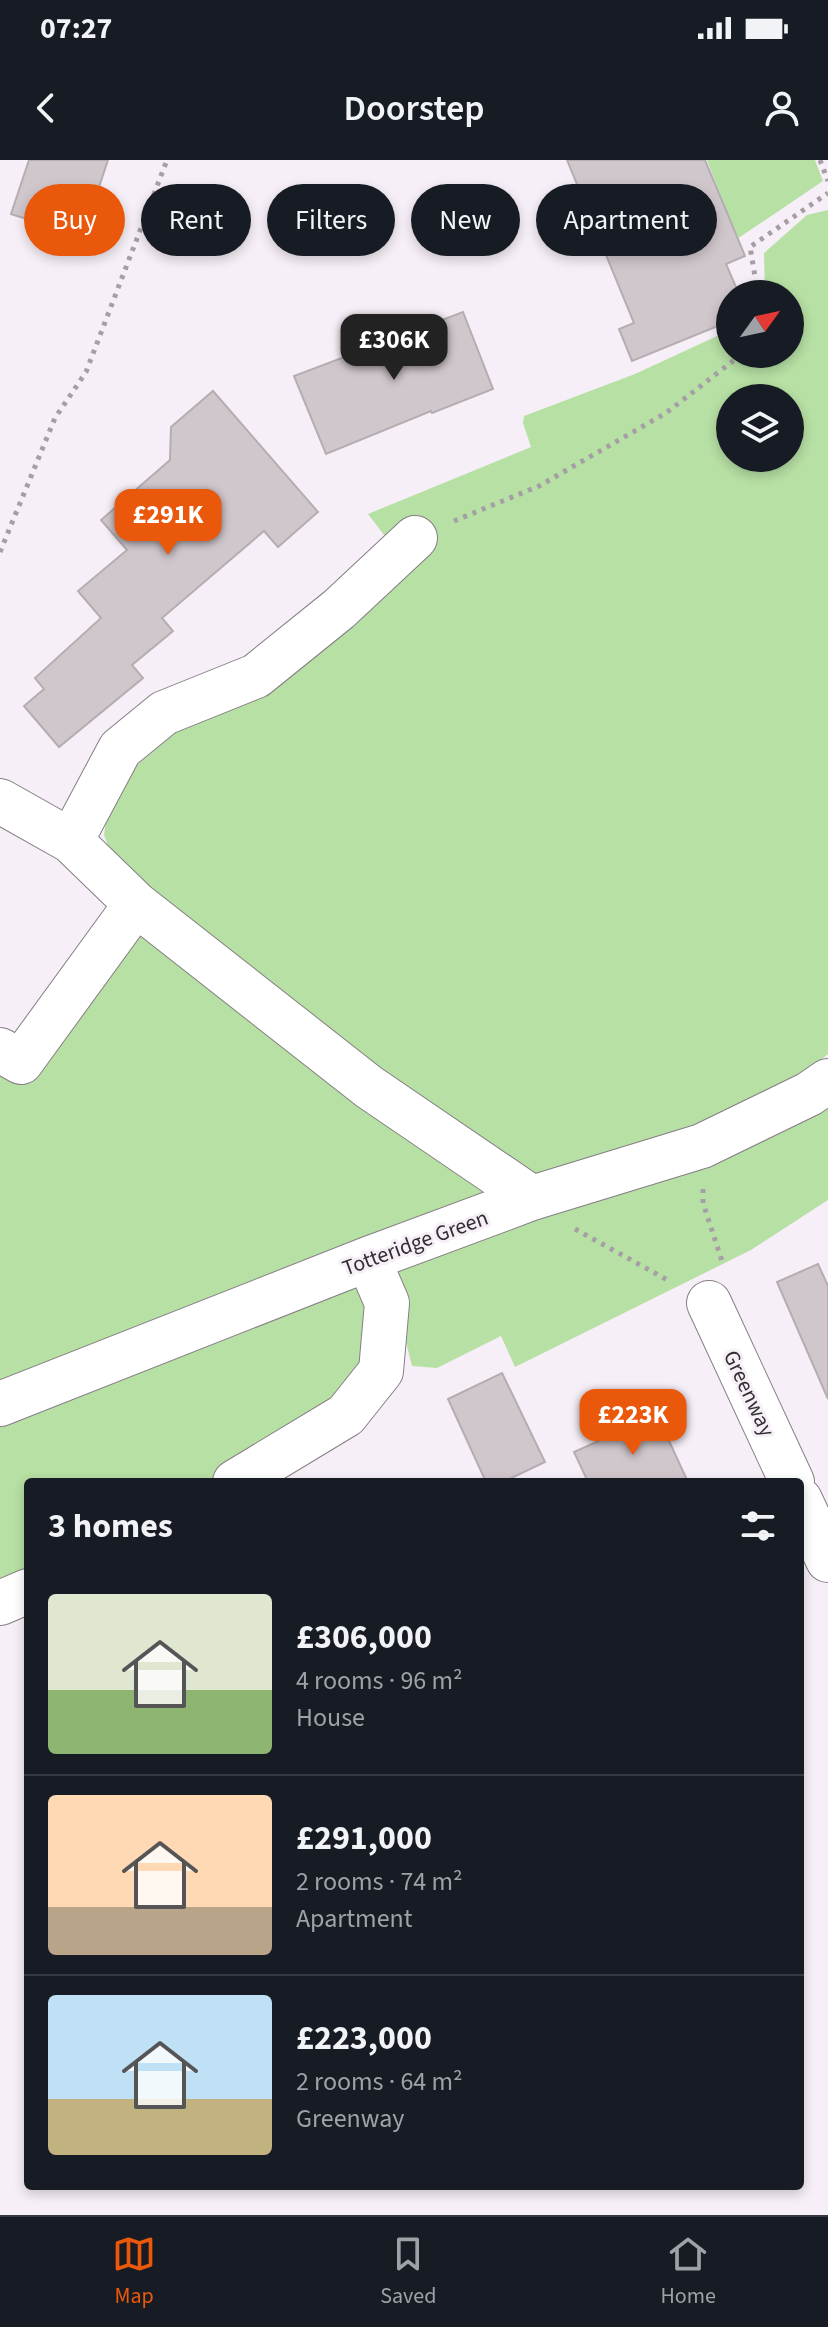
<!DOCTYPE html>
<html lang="en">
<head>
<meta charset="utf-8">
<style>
  :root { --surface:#171b24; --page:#20242c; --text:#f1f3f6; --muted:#9ea1a6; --line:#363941; --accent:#ea580c }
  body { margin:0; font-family:"Source Sans 3",sans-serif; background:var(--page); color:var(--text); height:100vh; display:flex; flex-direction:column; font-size:30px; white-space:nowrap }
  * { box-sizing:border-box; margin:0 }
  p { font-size:26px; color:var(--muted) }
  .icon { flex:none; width:44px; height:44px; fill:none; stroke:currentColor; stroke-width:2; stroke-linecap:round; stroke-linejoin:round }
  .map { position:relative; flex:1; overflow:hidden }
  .panel { position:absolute; left:24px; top:1318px; width:780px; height:712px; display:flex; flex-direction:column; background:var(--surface); border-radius:8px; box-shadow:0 4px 12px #0003 }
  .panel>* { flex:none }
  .top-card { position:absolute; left:24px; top:24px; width:780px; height:72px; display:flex; gap:16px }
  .needle { width:52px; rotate:57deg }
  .tools { position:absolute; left:716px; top:120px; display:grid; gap:16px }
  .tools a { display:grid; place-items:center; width:88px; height:88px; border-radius:50%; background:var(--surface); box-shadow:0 4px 12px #0003; font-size:40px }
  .price { position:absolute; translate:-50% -68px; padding:0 18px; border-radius:16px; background:var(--accent); color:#fff; font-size:26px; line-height:52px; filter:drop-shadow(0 2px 4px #0008) }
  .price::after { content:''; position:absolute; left:50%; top:48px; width:24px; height:18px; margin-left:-12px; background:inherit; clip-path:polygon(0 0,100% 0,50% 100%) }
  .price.selected { background:#222; color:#fff }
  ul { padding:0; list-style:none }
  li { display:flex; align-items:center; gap:24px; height:200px; padding:0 24px }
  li+li { border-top:2px solid var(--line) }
  li span { display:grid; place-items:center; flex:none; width:224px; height:160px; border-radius:8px; color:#555 }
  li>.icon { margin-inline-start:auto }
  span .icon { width:96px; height:96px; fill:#fffc; stroke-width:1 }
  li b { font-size:34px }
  h2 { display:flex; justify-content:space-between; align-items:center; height:96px; padding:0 24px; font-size:34px }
  .pill { padding:0 28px; border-radius:36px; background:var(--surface); box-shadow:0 4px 12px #0003; font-size:28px; line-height:72px }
  .pill.selected { background:var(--accent); color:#fff }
  .status { display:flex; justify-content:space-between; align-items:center; height:56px; padding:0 40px; background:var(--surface); direction:ltr }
  .status svg { height:22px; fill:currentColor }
  header { display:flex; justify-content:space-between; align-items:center; height:104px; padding:0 24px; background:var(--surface); font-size:36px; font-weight:600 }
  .dock { display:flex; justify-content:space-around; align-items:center; height:112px; border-top:2px solid var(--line); background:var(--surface); font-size:22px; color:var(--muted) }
  .dock a { display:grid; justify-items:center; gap:4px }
  .dock .selected { color:var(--accent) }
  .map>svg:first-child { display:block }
</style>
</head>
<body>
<div class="status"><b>07:27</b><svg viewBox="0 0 49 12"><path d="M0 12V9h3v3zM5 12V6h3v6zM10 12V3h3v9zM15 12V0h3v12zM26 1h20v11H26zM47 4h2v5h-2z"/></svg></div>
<header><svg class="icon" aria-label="back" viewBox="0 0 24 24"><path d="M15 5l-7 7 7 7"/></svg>Doorstep<svg class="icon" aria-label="person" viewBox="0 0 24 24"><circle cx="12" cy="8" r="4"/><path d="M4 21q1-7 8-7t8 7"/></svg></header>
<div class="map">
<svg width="828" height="2055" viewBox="0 0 828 2055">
  <rect width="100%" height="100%" fill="#f7eff7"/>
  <!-- green -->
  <path fill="#b7e0a4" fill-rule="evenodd" d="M 707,0 L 815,0 L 823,21 L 737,79 Z
    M 828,50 L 828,894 L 812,907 L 734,955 L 531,1016 L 477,988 L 113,699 L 104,675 L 108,647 L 130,611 L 192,559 L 404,401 L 368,354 L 531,287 L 523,263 L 524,256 L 635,214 L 730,170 L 730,194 L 790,194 L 790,134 L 765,134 L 764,93 L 807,55 ZM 730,238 L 790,238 L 790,298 L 730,298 Z
    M 144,772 L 489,1033 L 0,1226 L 0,917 L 114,790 Z
    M 828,941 L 828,1040 L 751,1090 L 515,1207 L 501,1176 L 437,1208 L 412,1206 L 386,1102 Z
    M 362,1115 L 371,1197 L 341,1246 L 272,1290 L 207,1322 L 28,1322 L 28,1423 L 0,1434 L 0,1253 Z"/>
  <!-- building -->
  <path fill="#d0c7cc" stroke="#b6adb2" stroke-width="2" d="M 29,0 L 108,0 L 91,51 L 73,45 L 65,71 L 11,54 Z
    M 567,0 L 705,0 L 745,96 L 726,104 L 739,134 L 730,134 L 730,161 L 632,201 L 619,169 L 634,163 Z
    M 463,152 L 493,229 L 432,253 L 431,251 L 326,294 L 294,216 Z
    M 213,231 L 318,352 L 278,387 L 264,371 L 162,458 L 173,471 L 132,505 L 143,518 L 59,587 L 24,546 L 44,529 L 35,518 L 101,458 L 78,431 L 127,390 L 101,360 L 170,300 L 171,267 Z
    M 818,1104 L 828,1126 L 828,1239 L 777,1122 Z
    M 502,1213 L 545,1302 L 503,1322 L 486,1322 L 448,1239 Z
    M 657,1255 L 688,1322 L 588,1322 L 574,1292 Z"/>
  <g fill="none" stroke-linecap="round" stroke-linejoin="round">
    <!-- minor casing -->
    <g stroke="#857e85" stroke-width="46">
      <path id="minor" d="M 0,641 L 71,681 L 136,744 L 369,927 L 532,1038
        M 71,681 L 120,589 L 164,553 L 256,516 L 339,449 L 415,378
        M 0,890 L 21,902 L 136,744
        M 709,1143 L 792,1322
        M 0,1244 L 368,1099 L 532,1038 L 702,986 L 809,934 L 828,921
        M 235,1322 L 346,1255 L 381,1211 L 387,1143 L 368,1099
        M 800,1340 L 828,1400
        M 0,1443 L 28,1431"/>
    </g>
    <!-- path -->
    <path stroke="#a59fa5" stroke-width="5" stroke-dasharray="4 6" stroke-linecap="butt" d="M 820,0 L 828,21
      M 758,134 L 750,87 L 828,33
      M 454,361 L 539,326 L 666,253 L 742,194
      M 0,392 L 55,258 L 86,212 L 167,0
      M 703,1029 L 703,1043 L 723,1104
      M 575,1069 L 671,1122"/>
    <!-- minor -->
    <use href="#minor" stroke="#fff" stroke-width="44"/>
  </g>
  <g text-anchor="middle" stroke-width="6" stroke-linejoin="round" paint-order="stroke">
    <!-- street labels -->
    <g font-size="22" fill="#322f32" stroke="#f7eff7">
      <text transform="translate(415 1082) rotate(-20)" y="8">Totteridge Green</text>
      <text transform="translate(750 1233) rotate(65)" y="8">Greenway</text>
    </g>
  </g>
</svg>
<div class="tools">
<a><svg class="needle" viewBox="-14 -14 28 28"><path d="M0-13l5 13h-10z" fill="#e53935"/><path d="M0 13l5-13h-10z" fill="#9ea1a6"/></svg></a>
<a><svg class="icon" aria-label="layers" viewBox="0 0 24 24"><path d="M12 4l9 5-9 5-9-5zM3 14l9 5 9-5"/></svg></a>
</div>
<b class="price selected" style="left:394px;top:222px">£306K</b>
<b class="price" style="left:168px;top:397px">£291K</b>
<b class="price" style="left:633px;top:1297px">£223K</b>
<div class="top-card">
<a class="pill selected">Buy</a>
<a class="pill">Rent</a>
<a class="pill">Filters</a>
<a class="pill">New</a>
<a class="pill">Apartment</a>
</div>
<section class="panel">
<h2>3 homes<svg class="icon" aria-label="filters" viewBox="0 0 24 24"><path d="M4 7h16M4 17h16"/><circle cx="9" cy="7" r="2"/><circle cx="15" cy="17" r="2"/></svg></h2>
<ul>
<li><span style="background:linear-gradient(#dfe7d0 60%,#8fb573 0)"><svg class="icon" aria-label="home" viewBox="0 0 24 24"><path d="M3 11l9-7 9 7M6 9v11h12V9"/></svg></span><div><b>£306,000</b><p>4 rooms · 96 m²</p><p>House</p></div></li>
<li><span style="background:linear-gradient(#ffd9b3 70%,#b9a48a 0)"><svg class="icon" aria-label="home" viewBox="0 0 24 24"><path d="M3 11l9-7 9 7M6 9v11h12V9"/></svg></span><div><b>£291,000</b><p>2 rooms · 74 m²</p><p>Apartment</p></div></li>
<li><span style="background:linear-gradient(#bfe0f5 65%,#c2b280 0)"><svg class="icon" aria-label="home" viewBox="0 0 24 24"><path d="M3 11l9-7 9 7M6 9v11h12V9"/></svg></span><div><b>£223,000</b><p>2 rooms · 64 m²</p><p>Greenway</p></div></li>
</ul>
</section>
</div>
<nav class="dock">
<a class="selected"><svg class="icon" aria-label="map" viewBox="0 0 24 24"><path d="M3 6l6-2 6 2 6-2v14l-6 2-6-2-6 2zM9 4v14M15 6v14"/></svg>Map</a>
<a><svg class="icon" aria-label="saved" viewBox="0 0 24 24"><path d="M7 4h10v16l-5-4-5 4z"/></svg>Saved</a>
<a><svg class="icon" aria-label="home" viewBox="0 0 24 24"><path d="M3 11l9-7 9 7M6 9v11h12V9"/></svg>Home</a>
</nav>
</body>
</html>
